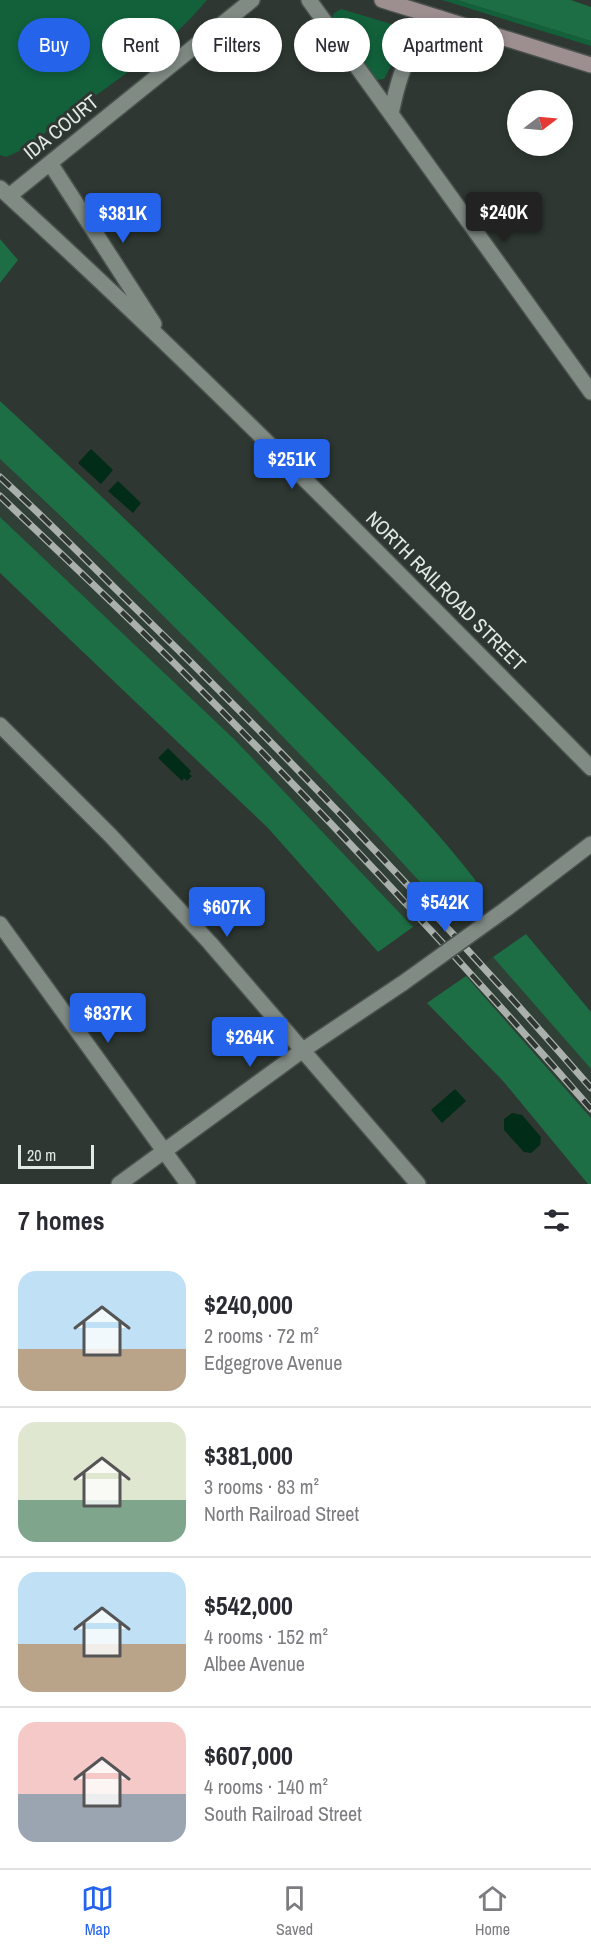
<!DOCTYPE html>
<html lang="en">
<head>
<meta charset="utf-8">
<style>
  :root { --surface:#fff; --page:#f7f7f7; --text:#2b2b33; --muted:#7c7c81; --line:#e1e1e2; --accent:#2563eb }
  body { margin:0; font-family:"Archivo Narrow",sans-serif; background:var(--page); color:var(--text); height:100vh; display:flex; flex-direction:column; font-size:22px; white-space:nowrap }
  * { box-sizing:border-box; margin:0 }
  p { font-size:20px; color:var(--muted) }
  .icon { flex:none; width:33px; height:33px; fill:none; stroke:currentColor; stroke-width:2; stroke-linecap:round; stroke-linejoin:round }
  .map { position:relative; height:1184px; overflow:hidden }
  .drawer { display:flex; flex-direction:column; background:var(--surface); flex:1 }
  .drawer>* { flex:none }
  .hud { position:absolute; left:18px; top:18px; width:555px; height:54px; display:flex; gap:12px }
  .needle { width:39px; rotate:74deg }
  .controls { position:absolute; left:507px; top:90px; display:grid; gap:12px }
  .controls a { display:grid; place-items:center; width:66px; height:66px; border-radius:50%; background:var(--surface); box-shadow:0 3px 9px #0003; font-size:30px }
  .scale { position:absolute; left:18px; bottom:15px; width:76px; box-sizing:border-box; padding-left:6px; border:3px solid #e2e8e4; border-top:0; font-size:16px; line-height:21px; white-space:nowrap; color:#e2e8e4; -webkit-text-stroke:4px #2e3731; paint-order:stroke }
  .price { position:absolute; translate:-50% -51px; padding:0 14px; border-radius:6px; background:var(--accent); color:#fff; font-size:20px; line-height:39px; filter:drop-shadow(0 2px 3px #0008) }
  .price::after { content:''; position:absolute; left:50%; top:36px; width:18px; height:14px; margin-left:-9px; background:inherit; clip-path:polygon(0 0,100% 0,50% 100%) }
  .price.on { background:#222; color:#fff }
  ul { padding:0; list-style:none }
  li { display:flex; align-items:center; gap:18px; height:150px; padding:0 18px }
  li+li { border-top:2px solid var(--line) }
  li span { display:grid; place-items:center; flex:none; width:168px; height:120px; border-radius:18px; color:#555 }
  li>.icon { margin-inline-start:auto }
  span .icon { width:72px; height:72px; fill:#fffc; stroke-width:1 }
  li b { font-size:26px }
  h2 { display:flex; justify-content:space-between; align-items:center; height:72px; padding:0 18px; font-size:26px }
  .chip { padding:0 21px; border-radius:27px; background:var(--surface); box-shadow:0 3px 9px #0003; font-size:21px; line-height:54px }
  .chip.on { background:var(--accent); color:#fff }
  .dock { display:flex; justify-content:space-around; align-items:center; height:84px; border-top:2px solid var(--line); background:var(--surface); font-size:16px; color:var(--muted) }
  .dock a { display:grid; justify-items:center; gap:3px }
  .dock .on { color:var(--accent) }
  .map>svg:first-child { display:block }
</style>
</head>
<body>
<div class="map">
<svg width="591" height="1184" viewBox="0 0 591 1184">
  <rect width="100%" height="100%" fill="#2e3731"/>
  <!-- built -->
  <path fill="#314036" d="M 0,459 L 166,618 L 288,740 L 442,906 L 413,927 L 235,740 L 0,517 Z
    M 493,957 L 591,1069 L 591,1118 L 466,976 Z"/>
  <!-- green -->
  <path fill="#12613b" d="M 0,0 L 207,0 C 167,48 114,82 64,118 C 46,131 27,150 6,157 L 0,155 Z
    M 442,0 L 457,0 L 591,41 L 591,46 Z
    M 341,9 L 398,26 L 404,30 L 404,42 L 384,79 L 375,80 L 331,20 L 334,13 Z"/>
  <!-- forest -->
  <path fill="#1d6d45" d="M 457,0 L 571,0 L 591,7 L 591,41 Z
    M 0,239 L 18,260 L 0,283 Z
    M 0,401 C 99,492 195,587 290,682 C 354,747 421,809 476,881 L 442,906 C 301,751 153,602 0,459 Z
    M 0,517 L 235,740 L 413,927 L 378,952 L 268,828 L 0,573 Z
    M 526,934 L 591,1012 L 591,1069 L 493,957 Z
    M 466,976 L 591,1118 L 591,1184 L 588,1184 L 503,1081 L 427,1003 Z"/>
  <!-- water -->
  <path fill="#012c17" d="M 91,449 L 113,470 L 101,484 L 78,463 Z
    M 118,481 L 141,503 L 133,513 L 108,491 Z
    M 168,748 L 191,771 L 189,774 L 192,776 L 187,781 L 184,778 L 182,781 L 158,758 Z
    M 455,1089 L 466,1101 L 442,1123 L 431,1110 Z
    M 512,1113 L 522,1115 L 541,1137 L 540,1145 L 531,1153 L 524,1152 L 504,1130 L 504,1119 Z"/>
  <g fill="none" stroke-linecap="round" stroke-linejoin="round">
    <!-- street casing -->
    <g stroke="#4b534e" stroke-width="18">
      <path id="street" d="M 309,0 L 591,392
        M 391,114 C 400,70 407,50 440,18
        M 50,163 L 154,324
        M 0,188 C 204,374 397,571 591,768
        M 9,196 L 252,0
        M 0,725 L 111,836 L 210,943 L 418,1184
        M 506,909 L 591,844
        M 0,924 L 188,1184
        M 119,1184 L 303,1050 L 403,983"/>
    </g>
    <!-- secondary casing -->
    <g stroke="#4b534e" stroke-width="18">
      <path id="secondary" d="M 382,0 L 591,65"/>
    </g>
    <!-- street -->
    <use href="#street" stroke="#808b84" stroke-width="15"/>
    <!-- secondary -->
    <use href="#secondary" stroke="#9d8e90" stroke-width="15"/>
    <!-- rail casing -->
    <g stroke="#aab1ac" stroke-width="7">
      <path id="rail" d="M 0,477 C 45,518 87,561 130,603 C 291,758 444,920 591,1088
        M 0,496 C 61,554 123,612 183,672 C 324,813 460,959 591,1109"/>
    </g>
    <!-- rail -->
    <use href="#rail" stroke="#2e3731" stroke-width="4.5" stroke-dasharray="14" stroke-linecap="butt"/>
    <!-- street-bridge casing -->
    <g stroke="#4b534e" stroke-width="18" stroke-linecap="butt">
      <path id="street-bridge" d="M 403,983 L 506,909"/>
    </g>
    <!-- street-bridge -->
    <use href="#street-bridge" stroke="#808b84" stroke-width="15"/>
  </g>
  <g text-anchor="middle" stroke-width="6" stroke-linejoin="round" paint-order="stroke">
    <!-- street labels -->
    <g font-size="20" fill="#e2e8e4" stroke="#2e3731">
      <text transform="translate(61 127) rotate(-39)" y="7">IDA COURT</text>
      <text transform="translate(446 591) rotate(45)" y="7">NORTH RAILROAD STREET</text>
    </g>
  </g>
</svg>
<div class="controls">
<a><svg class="needle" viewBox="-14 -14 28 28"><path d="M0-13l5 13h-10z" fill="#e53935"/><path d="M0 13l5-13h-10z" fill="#7c7c81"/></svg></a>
</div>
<div class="scale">20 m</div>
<b class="price on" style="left:504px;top:243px">$240K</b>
<b class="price" style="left:123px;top:244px">$381K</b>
<b class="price" style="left:292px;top:490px">$251K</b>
<b class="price" style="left:445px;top:933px">$542K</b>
<b class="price" style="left:227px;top:938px">$607K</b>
<b class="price" style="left:108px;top:1044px">$837K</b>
<b class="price" style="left:250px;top:1068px">$264K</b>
<div class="hud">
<a class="chip on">Buy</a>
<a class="chip">Rent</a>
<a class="chip">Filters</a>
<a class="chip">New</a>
<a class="chip">Apartment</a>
</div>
</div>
<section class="drawer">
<h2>7 homes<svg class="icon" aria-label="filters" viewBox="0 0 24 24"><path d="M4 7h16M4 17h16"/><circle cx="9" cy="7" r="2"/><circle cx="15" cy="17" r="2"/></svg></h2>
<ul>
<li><span style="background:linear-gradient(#bfe0f5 65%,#b9a48a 0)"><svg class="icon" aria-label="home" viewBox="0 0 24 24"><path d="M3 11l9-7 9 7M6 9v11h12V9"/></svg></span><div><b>$240,000</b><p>2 rooms · 72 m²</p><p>Edgegrove Avenue</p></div></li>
<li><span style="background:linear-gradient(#dfe7d0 65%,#7fa58c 0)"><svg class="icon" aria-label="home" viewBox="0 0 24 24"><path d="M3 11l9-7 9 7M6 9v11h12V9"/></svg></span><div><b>$381,000</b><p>3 rooms · 83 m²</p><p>North Railroad Street</p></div></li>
<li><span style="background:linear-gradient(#bfe0f5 60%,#b9a48a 0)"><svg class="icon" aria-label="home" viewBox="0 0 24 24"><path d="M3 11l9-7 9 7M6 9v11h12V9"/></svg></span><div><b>$542,000</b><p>4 rooms · 152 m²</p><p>Albee Avenue</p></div></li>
<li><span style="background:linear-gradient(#f6c9c9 60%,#9aa5b1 0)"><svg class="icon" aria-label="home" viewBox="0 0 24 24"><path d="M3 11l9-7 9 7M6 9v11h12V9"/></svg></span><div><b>$607,000</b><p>4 rooms · 140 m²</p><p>South Railroad Street</p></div></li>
</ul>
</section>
<nav class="dock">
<a class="on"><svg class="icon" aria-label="map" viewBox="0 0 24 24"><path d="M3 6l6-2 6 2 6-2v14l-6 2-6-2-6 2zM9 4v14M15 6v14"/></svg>Map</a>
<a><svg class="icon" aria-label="saved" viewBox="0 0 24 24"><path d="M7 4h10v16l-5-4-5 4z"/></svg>Saved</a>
<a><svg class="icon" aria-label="home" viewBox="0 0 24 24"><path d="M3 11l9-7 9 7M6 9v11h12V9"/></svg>Home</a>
</nav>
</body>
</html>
